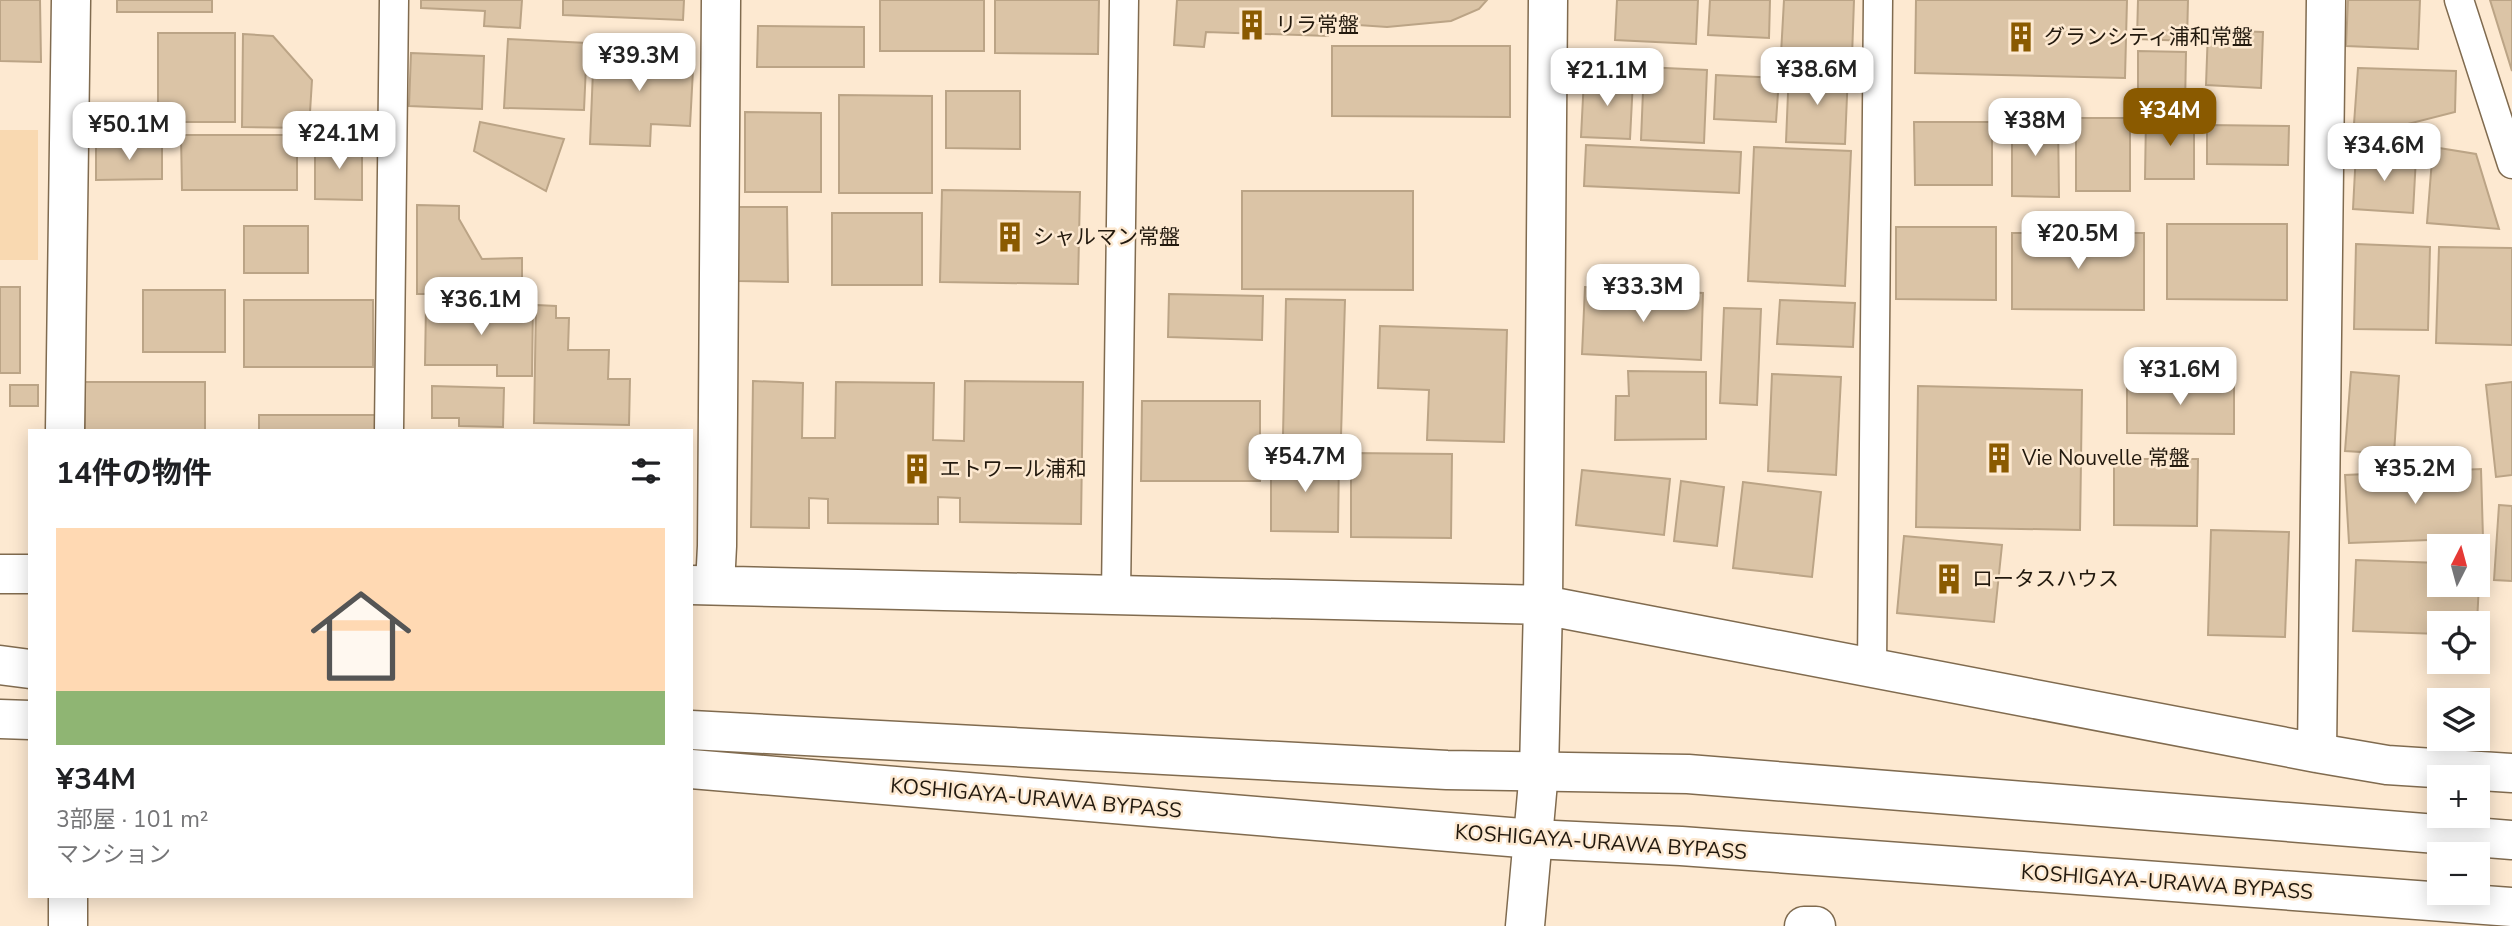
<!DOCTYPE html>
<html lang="ja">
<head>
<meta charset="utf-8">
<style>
  :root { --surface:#fff; --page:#f6f6f6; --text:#202124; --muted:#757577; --accent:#8a5a00 }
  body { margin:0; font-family:"Nunito Sans","Noto Sans JP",sans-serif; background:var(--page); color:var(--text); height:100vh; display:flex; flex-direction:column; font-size:26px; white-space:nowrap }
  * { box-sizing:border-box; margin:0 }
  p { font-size:23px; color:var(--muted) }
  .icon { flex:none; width:38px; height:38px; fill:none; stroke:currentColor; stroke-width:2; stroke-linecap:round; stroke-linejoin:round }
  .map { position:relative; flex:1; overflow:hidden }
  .sheet { position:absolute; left:28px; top:429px; width:665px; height:469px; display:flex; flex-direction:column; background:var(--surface); border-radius:0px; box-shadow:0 4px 18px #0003 }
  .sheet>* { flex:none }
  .needle { width:46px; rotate:6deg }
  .fabs { position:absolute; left:2427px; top:534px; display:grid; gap:14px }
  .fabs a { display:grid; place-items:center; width:63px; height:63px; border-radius:0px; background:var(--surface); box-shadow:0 4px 18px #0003; font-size:35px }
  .price { position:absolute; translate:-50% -60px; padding:0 16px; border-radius:14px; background:#fff; color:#222; font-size:23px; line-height:46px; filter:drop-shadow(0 2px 4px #0008) }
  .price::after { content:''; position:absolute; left:50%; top:42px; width:21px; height:16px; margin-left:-10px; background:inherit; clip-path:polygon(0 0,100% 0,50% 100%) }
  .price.active { background:var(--accent); color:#fff }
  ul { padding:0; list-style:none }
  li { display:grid; align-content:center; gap:14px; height:371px; padding:0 28px }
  li span { display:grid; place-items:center; height:217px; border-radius:0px; color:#555 }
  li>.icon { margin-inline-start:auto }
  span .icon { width:126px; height:126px; fill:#fffc; stroke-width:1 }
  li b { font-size:30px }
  h2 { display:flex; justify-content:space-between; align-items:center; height:84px; padding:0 28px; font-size:30px }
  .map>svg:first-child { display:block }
</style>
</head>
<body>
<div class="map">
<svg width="2512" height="926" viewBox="0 0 2512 926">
  <rect width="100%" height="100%" fill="#fde9d1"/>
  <!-- green -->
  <path fill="#f9d9b1" d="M 0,130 L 38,130 L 38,260 L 0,260 Z"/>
  <!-- building -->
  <path fill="#dbc4a6" stroke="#bba486" stroke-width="2" d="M 0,0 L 40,0 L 41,62 L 0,61 Z
    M 117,0 L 212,0 L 212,12 L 117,12 Z
    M 421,0 L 522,0 L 520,28 L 484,26 L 485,11 L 421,8 Z
    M 563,0 L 684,0 L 683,20 L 563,15 Z
    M 880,0 L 984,0 L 984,51 L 880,51 Z
    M 995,0 L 1099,0 L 1098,54 L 995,53 Z
    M 1177,0 L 1487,0 L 1479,9 L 1451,21 L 1387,27 L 1329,23 L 1328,36 L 1206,32 L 1204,47 L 1174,45 Z
    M 1617,0 L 1698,0 L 1696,44 L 1615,40 Z
    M 1710,0 L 1770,0 L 1769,38 L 1708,35 Z
    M 1784,0 L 1854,0 L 1852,57 L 1781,54 Z
    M 1916,0 L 2127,0 L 2125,78 L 1915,73 Z
    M 2138,0 L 2188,0 L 2187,41 L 2137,39 Z
    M 2348,0 L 2420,0 L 2418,49 L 2346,46 Z
    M 2490,0 L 2512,0 L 2512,71 Z
    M 758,26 L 864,27 L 864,67 L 757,67 Z
    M 2208,30 L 2263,32 L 2261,88 L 2206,85 Z
    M 158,33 L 235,33 L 235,122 L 158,122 Z
    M 243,34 L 273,36 L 312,80 L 309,128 L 242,127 Z
    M 508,39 L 587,43 L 584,110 L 504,108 Z
    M 594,46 L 694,51 L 690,126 L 651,124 L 650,146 L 590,144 Z
    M 1332,46 L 1510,46 L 1510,117 L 1332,116 Z
    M 2138,51 L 2186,52 L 2185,108 L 2138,108 Z
    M 411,53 L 484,56 L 482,109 L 409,106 Z
    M 1644,67 L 1707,70 L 1704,143 L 1641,140 Z
    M 2358,68 L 2456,71 L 2455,112 L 2353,138 Z
    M 1789,69 L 1848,72 L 1845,144 L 1786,142 Z
    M 1716,75 L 1779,78 L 1776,122 L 1714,119 Z
    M 1584,78 L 1633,80 L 1630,139 L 1581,137 Z
    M 946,91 L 1020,91 L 1020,149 L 946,148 Z
    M 839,95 L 932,96 L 932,193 L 839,193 Z
    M 95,104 L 139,104 L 139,130 L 95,130 Z
    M 745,112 L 821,113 L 821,192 L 745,192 Z
    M 2146,117 L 2194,118 L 2194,179 L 2145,179 Z
    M 2076,118 L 2130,118 L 2130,191 L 2076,191 Z
    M 2012,120 L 2058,120 L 2059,197 L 2012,196 Z
    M 480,122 L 564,139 L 546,191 L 474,151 Z
    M 1914,122 L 1992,122 L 1992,185 L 1915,185 Z
    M 2207,125 L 2289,126 L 2288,165 L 2207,164 Z
    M 181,135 L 297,135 L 297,190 L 182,190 Z
    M 162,143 L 162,179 L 96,180 L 96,144 Z
    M 315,143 L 362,143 L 362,200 L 315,199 Z
    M 1586,145 L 1741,152 L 1739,193 L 1584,186 Z
    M 1754,147 L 1851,151 L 1845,286 L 1748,281 Z
    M 2433,147 L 2476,154 L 2499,229 L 2427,223 Z
    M 2356,152 L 2416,157 L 2413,213 L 2353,209 Z
    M 942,190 L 1080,192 L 1078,284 L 940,282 Z
    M 1242,191 L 1413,191 L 1413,290 L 1242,289 Z
    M 417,205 L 459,206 L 459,219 L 482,259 L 522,258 L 522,294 L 417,294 Z
    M 738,207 L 787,207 L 788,282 L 738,281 Z
    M 832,213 L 922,213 L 922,285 L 832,285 Z
    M 2167,224 L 2287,224 L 2287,300 L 2167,299 Z
    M 244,226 L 308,226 L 308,273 L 244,273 Z
    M 1896,227 L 1996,227 L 1996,300 L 1896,299 Z
    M 2012,233 L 2144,233 L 2144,310 L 2012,309 Z
    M 2356,244 L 2430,247 L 2428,330 L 2354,329 Z
    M 2439,247 L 2512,248 L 2512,345 L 2436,343 Z
    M 0,287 L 20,287 L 20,373 L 0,373 Z
    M 1585,287 L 1703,293 L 1701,360 L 1582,354 Z
    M 143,290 L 225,290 L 225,352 L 143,352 Z
    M 1169,294 L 1263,296 L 1262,340 L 1168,337 Z
    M 1286,299 L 1345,300 L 1341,436 L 1283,435 Z
    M 244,300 L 373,300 L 373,367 L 244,367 Z
    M 1780,300 L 1855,303 L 1853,347 L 1777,344 Z
    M 426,304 L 533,304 L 532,376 L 497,376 L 497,365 L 425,365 Z
    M 536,305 L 556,306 L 556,318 L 569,318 L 568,350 L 609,350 L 608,379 L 630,379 L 629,425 L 534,423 Z
    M 1724,308 L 1761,309 L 1757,405 L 1720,403 Z
    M 1380,326 L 1507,330 L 1504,442 L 1427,440 L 1429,390 L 1378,388 Z
    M 1628,371 L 1706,372 L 1706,439 L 1615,440 L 1616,396 L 1629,396 Z
    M 2351,372 L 2399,376 L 2394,454 L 2345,451 Z
    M 1772,374 L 1841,377 L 1836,475 L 1768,471 Z
    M 2127,380 L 2234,381 L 2234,434 L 2127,433 Z
    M 753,381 L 803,383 L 802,438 L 835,438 L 836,382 L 934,383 L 933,440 L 964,441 L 965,381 L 1083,382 L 1081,524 L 960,522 L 960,498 L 938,497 L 938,524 L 828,523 L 828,499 L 809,498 L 809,528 L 751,527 Z
    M 85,382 L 205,382 L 205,430 L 85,430 Z
    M 2512,382 L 2512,475 L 2496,477 L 2486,385 Z
    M 10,385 L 38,385 L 38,406 L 10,406 Z
    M 432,386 L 504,388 L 503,427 L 459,426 L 459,418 L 432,418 Z
    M 1918,386 L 2082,390 L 2080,530 L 1916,527 Z
    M 1142,401 L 1260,401 L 1260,481 L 1141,481 Z
    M 259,415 L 376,415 L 376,430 L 259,430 Z
    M 1351,453 L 1452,454 L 1451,538 L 1351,537 Z
    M 1271,456 L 1339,456 L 1338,532 L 1271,531 Z
    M 2114,459 L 2198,459 L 2197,526 L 2114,525 Z
    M 2481,469 L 2483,538 L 2349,543 L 2345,475 Z
    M 1582,470 L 1670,479 L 1664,535 L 1576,525 Z
    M 1681,481 L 1724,487 L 1717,546 L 1674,541 Z
    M 1743,482 L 1821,492 L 1812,577 L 1733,568 Z
    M 2499,505 L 2512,506 L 2512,581 L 2494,580 Z
    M 2211,530 L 2289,532 L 2285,637 L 2208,635 Z
    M 1904,536 L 2002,545 L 1994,622 L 1897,613 Z
    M 2356,560 L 2440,563 L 2440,584 L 2478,584 L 2480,564 L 2477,623 L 2440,623 L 2440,634 L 2353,631 Z"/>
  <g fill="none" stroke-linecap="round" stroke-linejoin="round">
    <!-- service casing -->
    <g stroke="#806b4f" stroke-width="31">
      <path id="service" d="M 2459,0 L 2512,164
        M 389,430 L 394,0
        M 1116,594 L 1124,0
        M 1872,667 L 1878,0"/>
    </g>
    <!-- minor casing -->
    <g stroke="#806b4f" stroke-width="41">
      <path id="minor" d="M 65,430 L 71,0
        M 0,574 L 30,574
        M 691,585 L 1543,605 L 1548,0
        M 715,585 L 717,546 L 721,0
        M 2317,753 L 2326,0
        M 68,896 L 68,926
        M 1525,926 L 1539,771 L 1543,605 L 2317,753 L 2387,765 L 2512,773
        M 1804,926 L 1816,926"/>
    </g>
    <!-- trunk casing -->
    <g stroke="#806b4f" stroke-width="41">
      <path id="trunk" d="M 0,665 L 30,669
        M 0,719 L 30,720
        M 691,730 L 1447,770 L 1688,774 L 2512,840
        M 691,769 L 1533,839 L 1681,846 L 2512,907"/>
    </g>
    <!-- service -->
    <use href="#service" stroke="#fff" stroke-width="28"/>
    <!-- minor -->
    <use href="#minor" stroke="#fff" stroke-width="38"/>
    <!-- trunk -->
    <use href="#trunk" stroke="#fff" stroke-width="38"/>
  </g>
  <!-- icons -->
  <defs>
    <g id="building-bare" transform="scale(2.415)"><path d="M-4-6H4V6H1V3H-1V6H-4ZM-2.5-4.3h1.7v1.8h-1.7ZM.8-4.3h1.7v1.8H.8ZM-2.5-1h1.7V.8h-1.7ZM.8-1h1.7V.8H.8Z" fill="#8a5a00" stroke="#fde9d1" stroke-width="2.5" paint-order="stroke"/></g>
  </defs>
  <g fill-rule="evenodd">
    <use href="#building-bare" x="1252" y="25"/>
    <use href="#building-bare" x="2021" y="37"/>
    <use href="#building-bare" x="1010" y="237"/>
    <use href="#building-bare" x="1999" y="458"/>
    <use href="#building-bare" x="917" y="469"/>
    <use href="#building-bare" x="1949" y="579"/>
  </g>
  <g text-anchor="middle" stroke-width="5" stroke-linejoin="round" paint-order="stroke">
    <!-- poi labels -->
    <g font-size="21" fill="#22190e" stroke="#fde9d1" text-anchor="start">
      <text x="1275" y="32">リラ常盤</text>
      <text x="2044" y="44">グランシティ浦和常盤</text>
      <text x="1033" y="244">シャルマン常盤</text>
      <text x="2022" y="465">Vie Nouvelle 常盤</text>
      <text x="940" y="476">エトワール浦和</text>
      <text x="1972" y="586">ロータスハウス</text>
    </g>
    <!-- street labels -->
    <g font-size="21" fill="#22190e" stroke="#fde9d1">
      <text transform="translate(1036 798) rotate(5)" y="7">KOSHIGAYA-URAWA BYPASS</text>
      <text transform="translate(1601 842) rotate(4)" y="7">KOSHIGAYA-URAWA BYPASS</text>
      <text transform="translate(2167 882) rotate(4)" y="7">KOSHIGAYA-URAWA BYPASS</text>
    </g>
  </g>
</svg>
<div class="fabs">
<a><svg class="needle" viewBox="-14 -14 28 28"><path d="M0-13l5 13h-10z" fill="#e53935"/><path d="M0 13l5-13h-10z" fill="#757577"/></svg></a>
<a><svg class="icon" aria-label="locate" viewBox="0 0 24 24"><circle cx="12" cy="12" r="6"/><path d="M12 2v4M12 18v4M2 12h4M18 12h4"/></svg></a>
<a><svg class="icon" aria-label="layers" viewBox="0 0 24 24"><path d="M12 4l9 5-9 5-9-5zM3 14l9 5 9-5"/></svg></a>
<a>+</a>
<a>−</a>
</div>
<b class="price" style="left:639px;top:93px">¥39.3M</b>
<b class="price" style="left:1817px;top:107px">¥38.6M</b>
<b class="price" style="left:1607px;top:108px">¥21.1M</b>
<b class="price active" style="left:2170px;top:148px">¥34M</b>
<b class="price" style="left:2035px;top:158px">¥38M</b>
<b class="price" style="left:129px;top:162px">¥50.1M</b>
<b class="price" style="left:339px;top:171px">¥24.1M</b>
<b class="price" style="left:2384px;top:183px">¥34.6M</b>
<b class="price" style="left:2078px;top:271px">¥20.5M</b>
<b class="price" style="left:1643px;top:324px">¥33.3M</b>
<b class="price" style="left:481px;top:337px">¥36.1M</b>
<b class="price" style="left:2180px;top:407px">¥31.6M</b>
<b class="price" style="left:1305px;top:494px">¥54.7M</b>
<b class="price" style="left:2415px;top:506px">¥35.2M</b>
<section class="sheet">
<h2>14件の物件<svg class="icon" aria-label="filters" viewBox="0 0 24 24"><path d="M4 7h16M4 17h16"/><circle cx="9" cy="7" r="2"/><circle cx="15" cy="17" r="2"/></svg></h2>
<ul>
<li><span style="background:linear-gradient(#ffd9b3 75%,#8fb573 0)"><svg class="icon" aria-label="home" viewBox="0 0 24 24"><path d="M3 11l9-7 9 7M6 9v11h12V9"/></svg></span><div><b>¥34M</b><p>3部屋 · 101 m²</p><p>マンション</p></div></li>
</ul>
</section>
</div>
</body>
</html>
